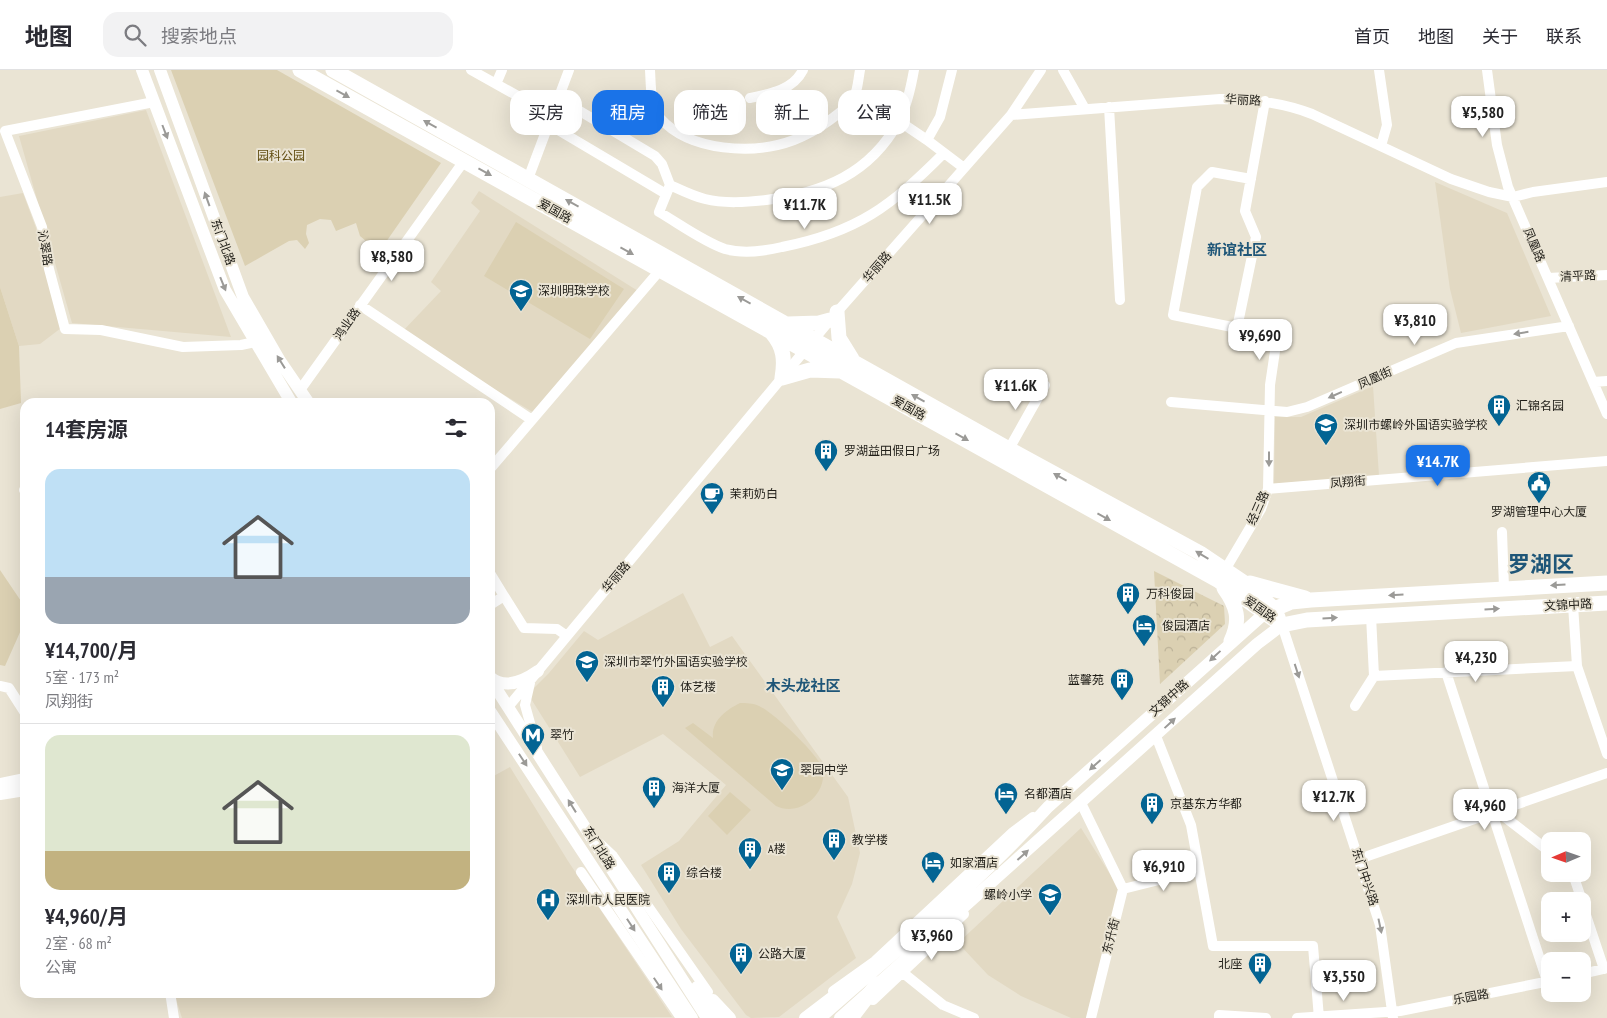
<!DOCTYPE html>
<html lang="zh">
<head>
<meta charset="utf-8">
<style>
  :root { --surface:#fff; --page:#f2f2f3; --text:#2b2b33; --muted:#7c7c81; --line:#e1e1e2; --accent:#1a73e8 }
  body { margin:0; font-family:"PT Sans Narrow","Noto Sans SC",sans-serif; background:var(--page); color:var(--text); height:100vh; display:flex; flex-direction:column; font-size:19px; white-space:nowrap }
  * { box-sizing:border-box; margin:0 }
  p { font-size:16px; color:var(--muted) }
  .icon { flex:none; width:28px; height:28px; fill:none; stroke:currentColor; stroke-width:2; stroke-linecap:round; stroke-linejoin:round }
  .map { position:relative; flex:1; overflow:hidden }
  .sheet { position:absolute; left:20px; top:328px; width:475px; height:600px; display:flex; flex-direction:column; background:var(--surface); border-radius:15px; box-shadow:0 5px 20px #0002 }
  .sheet>* { flex:none }
  .top-card { position:absolute; left:510px; top:20px; width:475px; height:45px; display:flex; gap:10px }
  .needle { width:32px; rotate:268deg }
  .tools { position:absolute; left:1541px; top:762px; display:grid; gap:10px }
  .tools a { display:grid; place-items:center; width:50px; height:50px; border-radius:10px; background:var(--surface); box-shadow:0 5px 20px #0002; font-size:25px }
  .price { position:absolute; translate:-50% -42px; padding:0 11px; border-radius:10px; background:#fff; color:#222; font-size:16px; line-height:32px; filter:drop-shadow(0 1px 2px #0008) }
  .price::after { content:''; position:absolute; left:50%; top:30px; width:15px; height:11px; margin-left:-8px; background:inherit; clip-path:polygon(0 0,100% 0,50% 100%) }
  .price.selected { background:var(--accent); color:#fff }
  ul { padding:0; list-style:none }
  li { display:grid; align-content:center; gap:10px; height:265px; padding:0 25px }
  li+li { border-top:1px solid var(--line) }
  li span { display:grid; place-items:center; height:155px; border-radius:15px; color:#555 }
  li>.icon { margin-inline-start:auto }
  span .icon { width:90px; height:90px; fill:#fffc; stroke-width:1 }
  li b { font-size:21px }
  h2 { display:flex; justify-content:space-between; align-items:center; height:60px; padding:0 25px; font-size:21px }
  .pill { padding:0 18px; border-radius:15px; background:var(--surface); box-shadow:0 5px 20px #0002; font-size:18px; line-height:45px }
  .pill.selected { background:var(--accent); color:#fff }
  header { display:flex; align-items:center; gap:30px; box-sizing:border-box; height:70px; padding:0 25px; background:var(--surface); border-bottom:1px solid var(--line) }
  header strong { font-size:24px }
  nav { display:flex; gap:28px; margin-inline-start:auto; font-size:18px }
  .search { width:350px; height:45px; background:var(--page); display:flex; align-items:center; gap:12px; box-sizing:border-box; padding:0 18px; border-radius:15px; color:var(--muted); font-size:19px }
  .map>svg:first-child { display:block }
</style>
</head>
<body>
<header>
<strong>地图</strong>
<div class="search"><svg class="icon" aria-label="search" viewBox="0 0 24 24"><circle cx="10" cy="10" r="6"/><path d="M15 15l6 6"/></svg>搜索地点</div>
<nav><a>首页</a><a>地图</a><a>关于</a><a>联系</a></nav>
</header>
<div class="map">
<svg width="1607" height="948" viewBox="0 0 1607 948">
  <defs>
    <pattern id="forest-crowns" width="20" height="18" patternUnits="userSpaceOnUse" patternTransform="scale(1.25)"><rect width="20" height="18" fill="#dbd0b2"/><path d="M2 6a3 3 0 1 1 6 0M12 15a3 3 0 1 1 6 0" fill="none" stroke="#bcb298"/></pattern>
  </defs>
  <rect width="100%" height="100%" fill="#eae4d4"/>
  <!-- built -->
  <path fill="#e2d9c3" d="M 146,40 L 231,267 L 72,253 L 19,66 Z
    M 1435,112 L 1507,143 L 1551,246 L 1461,263 L 1450,219 Z
    M 479,121 L 638,221 L 536,344 L 401,263 L 441,221 L 431,212 L 480,141 L 471,133 Z
    M 23,123 L 36,158 L 61,258 L 40,274 L 19,276 L 0,217 L 0,127 Z
    M 1373,316 L 1379,406 L 1274,414 L 1275,347 L 1301,347 Z
    M 683,523 L 710,577 L 732,566 L 848,727 L 860,783 L 852,814 L 837,847 L 856,888 L 779,947 L 751,948 L 746,945 L 681,859 L 641,795 L 679,771 L 726,715 L 663,664 L 580,707 L 528,624 L 549,603 L 584,561 L 598,570 Z
    M 510,697 L 568,791 L 672,947 L 182,948 L 174,923 L 490,922 L 490,708 Z
    M 1081,758 L 1120,820 L 1088,948 L 1071,948 L 1021,926 L 988,905 L 958,873 Z"/>
  <!-- green -->
  <path fill="#dbd0b2" d="M 171,0 L 277,0 L 441,93 L 379,182 L 360,166 L 356,153 L 336,161 L 331,150 L 320,149 L 307,155 L 306,164 L 309,173 L 305,179 L 297,170 L 289,171 L 245,196 Z
    M 516,152 L 624,219 L 590,269 L 484,206 Z
    M 0,217 L 19,276 L 21,333 L 0,339 Z
    M 0,500 L 25,537 L 25,551 L 5,596 L 0,595 Z
    M 740,633 C 746,633 753,633 759,636 C 773,642 822,687 823,701 C 826,726 798,747 776,736 L 685,658 L 693,653 L 713,668 C 711,651 726,640 740,633 Z
    M 730,722 L 751,740 L 727,765 L 708,746 Z"/>
  <!-- forest -->
  <path fill="url(#forest-crowns)" d="M 1154,501 L 1224,536 L 1225,554 L 1160,614 Z"/>
  <g fill="none" stroke-linecap="round" stroke-linejoin="round">
    <!-- minor -->
    <path stroke="#fff" stroke-width="10" d="M 471,0 L 552,45
      M 650,0 C 651,15 650,36 660,48 C 690,82 754,85 794,70 C 807,65 819,58 830,50 C 838,44 847,38 853,29 C 858,21 858,10 860,0
      M 1063,0 L 1085,39
      M 1379,0 L 1387,55 L 1381,76
      M 1487,0 L 1497,75 L 1508,117 L 1607,344
      M 496,14 L 502,0
      M 856,22 L 927,70 L 964,98
      M 558,28 L 655,86 L 662,94 L 670,115 C 681,120 693,126 705,129 C 725,134 747,132 766,130 C 823,123 870,104 899,51 C 907,36 911,17 914,0
      M 750,28 C 770,24 793,20 803,0
      M 154,32 L 5,61 L 42,157 L 49,199 L 65,259 L 101,260 L 183,277 L 241,275 L 255,272
      M 1109,37 L 1120,230
      M 1011,45 L 1220,29 C 1252,29 1282,32 1312,44 L 1451,109 L 1489,122 L 1513,127 L 1533,122 L 1607,112
      M 548,54 L 666,124
      M 927,70 L 940,47 L 952,0
      M 528,109 L 569,0
      M 1251,109 L 1212,102 L 1197,117 L 1173,245 L 1237,258 L 1256,167 L 1245,141 L 1265,31
      M 670,115 L 659,142 C 678,153 704,172 725,179 C 743,184 765,181 782,177 C 858,162 891,136 944,83
      M 1548,208 L 1607,205
      M 360,235 L 532,350
      M 1593,312 L 1607,311
      M 300,320 L 464,91
      M 1171,332 L 1287,342 L 1307,337 L 1456,273 L 1569,256
      M 1009,379 L 1045,315
      M 490,399 L 661,199
      M 1268,419 L 1607,391
      M 24,420 L 25,420
      M 1502,462 L 1504,518
      M 1225,500 L 1261,439 L 1268,419 L 1270,315 L 1279,254 L 1237,258
      M 490,503 L 504,526 L 490,535
      M 504,526 L 524,558 L 557,559 L 567,566
      M 1573,535 L 1577,596 L 1607,684
      M 1282,555 L 1380,855 L 1393,948
      M 1446,602 L 1547,911
      M 1374,606 L 1577,596
      M 530,613 L 525,635 L 537,678
      M 0,616 L 9,618 L 25,643
      M 1355,636 L 1374,606 L 1371,546
      M 508,637 L 830,250 L 1011,45 L 1041,0
      M 1156,666 L 1191,755 L 1213,876 L 1313,876 L 1319,948
      M 1081,733 L 1123,819 L 1091,948
      M 1497,741 L 1550,782
      M 597,771 L 613,786 L 708,922
      M 1359,789 L 1607,703
      M 581,802 L 681,948
      M 1573,804 L 1582,831
      M 1123,819 L 1199,800
      M 1582,833 L 1604,899
      M 902,902 L 943,935 L 974,948
      M 1582,904 L 1607,898
      M 833,921 L 875,891 L 1013,762 L 1033,747
      M 170,922 L 174,948
      M 873,930 L 964,844
      M 1219,948 L 1219,945 L 1266,948
      M 1297,948 L 1400,941 L 1550,911"/>
    <!-- major -->
    <path stroke="#fff" stroke-width="12" d="M 142,0 L 225,220 L 291,332
      M 160,0 L 243,227 L 280,291 L 308,332
      M 490,607 C 505,620 524,611 538,601
      M 490,609 L 707,948
      M 490,641 L 692,948
      M 0,714 L 25,709
      M 0,724 L 25,720
      M 697,917 L 718,948
      M 713,930 L 730,948
      M 805,948 L 843,919
      M 820,948 C 898,879 979,813 1048,737 L 1265,543
      M 840,948 L 1257,574 L 1282,555"/>
    <!-- highway -->
    <path stroke="#fff" stroke-width="15" d="M 300,0 L 1219,511 L 1282,555
      M 333,0 L 1009,379 L 1200,483 L 1252,518 L 1274,539 L 1278,547
      M 837,242 L 839,268 L 852,289
      M 788,254 L 819,253 L 830,250
      M 772,263 C 784,277 785,290 782,308
      M 782,308 L 810,300 L 840,301
      M 1250,513 L 1305,528
      M 1224,518 C 1237,536 1241,550 1231,571
      M 1265,543 L 1291,532 L 1311,530 L 1607,513
      M 1282,555 L 1307,550 L 1607,533
      M 851,948 L 877,914"/>
  </g>
  <!-- one-way arrows -->
  <defs><path id="oneway-solid" d="M-6-.8H1V-3.2L6.5 0L1 3.2V.8H-6Z" transform="scale(1.25)"/></defs>
  <g fill="#9b9a97">
    <use href="#oneway-solid" transform="translate(343 24) rotate(29)"/>
    <use href="#oneway-solid" transform="translate(430 54) rotate(-151)"/>
    <use href="#oneway-solid" transform="translate(165 62) rotate(69)"/>
    <use href="#oneway-solid" transform="translate(485 102) rotate(29)"/>
    <use href="#oneway-solid" transform="translate(207 129) rotate(-110)"/>
    <use href="#oneway-solid" transform="translate(572 133) rotate(-151)"/>
    <use href="#oneway-solid" transform="translate(627 181) rotate(29)"/>
    <use href="#oneway-solid" transform="translate(223 214) rotate(68)"/>
    <use href="#oneway-solid" transform="translate(744 230) rotate(-151)"/>
    <use href="#oneway-solid" transform="translate(1521 263) rotate(171)"/>
    <use href="#oneway-solid" transform="translate(281 292) rotate(-122)"/>
    <use href="#oneway-solid" transform="translate(1335 325) rotate(156)"/>
    <use href="#oneway-solid" transform="translate(918 328) rotate(-151)"/>
    <use href="#oneway-solid" transform="translate(962 367) rotate(29)"/>
    <use href="#oneway-solid" transform="translate(1269 389) rotate(90)"/>
    <use href="#oneway-solid" transform="translate(1060 407) rotate(-151)"/>
    <use href="#oneway-solid" transform="translate(1104 447) rotate(29)"/>
    <use href="#oneway-solid" transform="translate(1202 485) rotate(-149)"/>
    <use href="#oneway-solid" transform="translate(1558 515) rotate(177)"/>
    <use href="#oneway-solid" transform="translate(1396 525) rotate(177)"/>
    <use href="#oneway-solid" transform="translate(1492 539) rotate(-3)"/>
    <use href="#oneway-solid" transform="translate(1330 548) rotate(-3)"/>
    <use href="#oneway-solid" transform="translate(1215 586) rotate(137)"/>
    <use href="#oneway-solid" transform="translate(1297 601) rotate(72)"/>
    <use href="#oneway-solid" transform="translate(1170 653) rotate(-43)"/>
    <use href="#oneway-solid" transform="translate(523 690) rotate(57)"/>
    <use href="#oneway-solid" transform="translate(1095 695) rotate(138)"/>
    <use href="#oneway-solid" transform="translate(572 736) rotate(-122)"/>
    <use href="#oneway-solid" transform="translate(1023 785) rotate(-42)"/>
    <use href="#oneway-solid" transform="translate(631 855) rotate(57)"/>
    <use href="#oneway-solid" transform="translate(1380 856) rotate(78)"/>
    <use href="#oneway-solid" transform="translate(658 914) rotate(56)"/>
  </g>
  <!-- icons -->
  <defs>
    <g id="school-pin" transform="scale(1.25)"><path d="M0 17L-7.5 6A9.5 9.5 0 1 1 7.5 6Z" fill="#036493" stroke="#eae4d4"/><path d="M0-5L7-2L0 1L-7-2ZM-4 1L0 2.5L4 1V4Q0 6-4 4Z" fill="#fff"/></g>
    <g id="building-pin" transform="scale(1.25)"><path d="M0 17L-7.5 6A9.5 9.5 0 1 1 7.5 6Z" fill="#036493" stroke="#eae4d4"/><path d="M-4-6H4V6H1V3H-1V6H-4ZM-2.5-4.3h1.7v1.8h-1.7ZM.8-4.3h1.7v1.8H.8ZM-2.5-1h1.7V.8h-1.7ZM.8-1h1.7V.8H.8Z" fill="#fff"/></g>
    <g id="civic-pin" transform="scale(1.25)"><path d="M0 17L-7.5 6A9.5 9.5 0 1 1 7.5 6Z" fill="#036493" stroke="#eae4d4"/><path d="M-.6-6.5H3V-4.5H.6V-3L4-1V1h2V6H-6V1h2V-1L-.6-3ZM-1.2 2.5V6h2.4V2.5Z" fill="#fff"/></g>
    <g id="cafe-pin" transform="scale(1.25)"><path d="M0 17L-7.5 6A9.5 9.5 0 1 1 7.5 6Z" fill="#036493" stroke="#eae4d4"/><path d="M-5.5-4.5H6V0H3Q3 3.5 0 3.5H-2.5Q-5.5 3.5-5.5 0ZM3-3.2v2h1.7v-2ZM-6 4.5H4V6H-6Z" fill="#fff"/></g>
    <g id="hotel-pin" transform="scale(1.25)"><path d="M0 17L-7.5 6A9.5 9.5 0 1 1 7.5 6Z" fill="#036493" stroke="#eae4d4"/><path d="M-6-4.5h1.5V1H6V5H4.5V3h-9V5H-6ZM-4 0a1.8 1.8 0 1 1 3.6 0ZM.5 0V-2.5h3Q6-2.5 6 0Z" fill="#fff"/></g>
    <g id="metro-pin" transform="scale(1.25)"><path d="M0 17L-7.5 6A9.5 9.5 0 1 1 7.5 6Z" fill="#036493" stroke="#eae4d4"/><path d="M-5.5 5V-5H-3L0 0L3-5H5.5V5H3V-.5L0 4L-3-.5V5Z" fill="#fff"/></g>
    <g id="hospital-pin" transform="scale(1.25)"><path d="M0 17L-7.5 6A9.5 9.5 0 1 1 7.5 6Z" fill="#036493" stroke="#eae4d4"/><path d="M-5-5h3v3.5h4V-5h3V5h-3V1.5h-4V5h-3Z" fill="#fff"/></g>
  </defs>
  <g fill-rule="evenodd">
    <use href="#school-pin" x="521" y="221"/>
    <use href="#building-pin" x="1499" y="336"/>
    <use href="#school-pin" x="1326" y="355"/>
    <use href="#building-pin" x="826" y="381"/>
    <use href="#civic-pin" x="1539" y="413"/>
    <use href="#cafe-pin" x="712" y="424"/>
    <use href="#building-pin" x="1128" y="524"/>
    <use href="#hotel-pin" x="1144" y="556"/>
    <use href="#school-pin" x="587" y="592"/>
    <use href="#building-pin" x="1122" y="610"/>
    <use href="#building-pin" x="663" y="617"/>
    <use href="#metro-pin" x="533" y="665"/>
    <use href="#school-pin" x="782" y="700"/>
    <use href="#building-pin" x="654" y="718"/>
    <use href="#hotel-pin" x="1006" y="724"/>
    <use href="#building-pin" x="1152" y="734"/>
    <use href="#building-pin" x="834" y="770"/>
    <use href="#building-pin" x="750" y="779"/>
    <use href="#hotel-pin" x="933" y="793"/>
    <use href="#building-pin" x="669" y="803"/>
    <use href="#school-pin" x="1050" y="825"/>
    <use href="#hospital-pin" x="548" y="830"/>
    <use href="#building-pin" x="741" y="884"/>
    <use href="#building-pin" x="1260" y="894"/>
  </g>
  <g text-anchor="middle" stroke-width="4" stroke-linejoin="round" paint-order="stroke">
    <!-- street labels -->
    <g font-size="12" fill="#201e18" stroke="#eae4d4">
      <text transform="translate(1243 30) rotate(3)" y="4">华丽路</text>
      <text transform="translate(555 141) rotate(29)" y="4">爱国路</text>
      <text transform="translate(223 172) rotate(70)" y="4">东门北路</text>
      <text transform="translate(1534 175) rotate(67)" y="4">凤凰路</text>
      <text transform="translate(45 178) rotate(80)" y="4">沁翠路</text>
      <text transform="translate(877 197) rotate(-49)" y="4">华丽路</text>
      <text transform="translate(1578 206) rotate(-3)" y="4">清平路</text>
      <text transform="translate(347 254) rotate(-55)" y="4">鸿业路</text>
      <text transform="translate(1375 308) rotate(-24)" y="4">凤凰街</text>
      <text transform="translate(909 338) rotate(29)" y="4">爱国路</text>
      <text transform="translate(1348 412) rotate(-5)" y="4">凤翔街</text>
      <text transform="translate(1258 438) rotate(-66)" y="4">经三路</text>
      <text transform="translate(616 507) rotate(-50)" y="4">华丽路</text>
      <text transform="translate(1568 535) rotate(-3)" y="4">文锦中路</text>
      <text transform="translate(1260 539) rotate(35)" y="4">爱国路</text>
      <text transform="translate(1169 628) rotate(-42)" y="4">文锦中路</text>
      <text transform="translate(599 778) rotate(58)" y="4">东门北路</text>
      <text transform="translate(1365 807) rotate(72)" y="4">东门中兴路</text>
      <text transform="translate(1111 866) rotate(-76)" y="4">东升街</text>
      <text transform="translate(1471 927) rotate(-11)" y="4">乐园路</text>
    </g>
    <!-- park labels -->
    <g font-size="12" fill="#604c0f" stroke="#eae4d4">
      <text x="281" y="90">园科公园</text>
    </g>
    <!-- poi labels -->
    <g font-size="12" fill="#201e18" stroke="#eae4d4" text-anchor="start">
      <text x="538" y="225">深圳明珠学校</text>
      <text x="1516" y="340">汇锦名园</text>
      <text x="1344" y="359">深圳市螺岭外国语实验学校</text>
      <text x="844" y="385">罗湖益田假日广场</text>
      <text x="730" y="428">茉莉奶白</text>
      <text x="1539" y="446" text-anchor="middle">罗湖管理中心大厦</text>
      <text x="1146" y="528">万科俊园</text>
      <text x="1162" y="560">俊园酒店</text>
      <text x="604" y="596">深圳市翠竹外国语实验学校</text>
      <text x="1104" y="614" text-anchor="end">蓝馨苑</text>
      <text x="680" y="621">体艺楼</text>
      <text x="550" y="669">翠竹</text>
      <text x="800" y="704">翠园中学</text>
      <text x="672" y="722">海洋大厦</text>
      <text x="1024" y="728">名都酒店</text>
      <text x="1170" y="738">京基东方华都</text>
      <text x="852" y="774">教学楼</text>
      <text x="768" y="783">A楼</text>
      <text x="950" y="797">如家酒店</text>
      <text x="686" y="807">综合楼</text>
      <text x="1032" y="829" text-anchor="end">螺岭小学</text>
      <text x="566" y="834">深圳市人民医院</text>
      <text x="758" y="888">公路大厦</text>
      <text x="1242" y="898" text-anchor="end">北座</text>
    </g>
    <!-- quarter labels -->
    <g font-size="15" font-weight="bold" fill="#1f5678" stroke="#eae4d4">
      <text x="1237" y="185">新谊社区</text>
      <text x="803" y="621">木头龙社区</text>
    </g>
    <!-- town labels -->
    <g font-size="22" font-weight="bold" fill="#1f5678" stroke="#eae4d4">
      <text x="1541" y="502">罗湖区</text>
    </g>
  </g>
</svg>
<div class="tools">
<a><svg class="needle" viewBox="-14 -14 28 28"><path d="M0-13l5 13h-10z" fill="#e53935"/><path d="M0 13l5-13h-10z" fill="#7c7c81"/></svg></a>
<a>+</a>
<a>−</a>
</div>
<b class="price" style="left:1483px;top:68px">¥5,580</b>
<b class="price" style="left:930px;top:155px">¥11.5K</b>
<b class="price" style="left:805px;top:160px">¥11.7K</b>
<b class="price" style="left:392px;top:212px">¥8,580</b>
<b class="price" style="left:1415px;top:276px">¥3,810</b>
<b class="price" style="left:1260px;top:291px">¥9,690</b>
<b class="price" style="left:1016px;top:341px">¥11.6K</b>
<b class="price selected" style="left:1438px;top:417px">¥14.7K</b>
<b class="price" style="left:1476px;top:613px">¥4,230</b>
<b class="price" style="left:1334px;top:752px">¥12.7K</b>
<b class="price" style="left:1485px;top:761px">¥4,960</b>
<b class="price" style="left:1164px;top:822px">¥6,910</b>
<b class="price" style="left:932px;top:891px">¥3,960</b>
<b class="price" style="left:1344px;top:932px">¥3,550</b>
<div class="top-card">
<a class="pill">买房</a>
<a class="pill selected">租房</a>
<a class="pill">筛选</a>
<a class="pill">新上</a>
<a class="pill">公寓</a>
</div>
<section class="sheet">
<h2>14套房源<svg class="icon" aria-label="filters" viewBox="0 0 24 24"><path d="M4 7h16M4 17h16"/><circle cx="9" cy="7" r="2"/><circle cx="15" cy="17" r="2"/></svg></h2>
<ul>
<li><span style="background:linear-gradient(#bfe0f5 70%,#9aa5b1 0)"><svg class="icon" aria-label="home" viewBox="0 0 24 24"><path d="M3 11l9-7 9 7M6 9v11h12V9"/></svg></span><div><b>¥14,700/月</b><p>5室 · 173 m²</p><p>凤翔街</p></div></li>
<li><span style="background:linear-gradient(#dfe7d0 75%,#c2b280 0)"><svg class="icon" aria-label="home" viewBox="0 0 24 24"><path d="M3 11l9-7 9 7M6 9v11h12V9"/></svg></span><div><b>¥4,960/月</b><p>2室 · 68 m²</p><p>公寓</p></div></li>
</ul>
</section>
</div>
</body>
</html>
